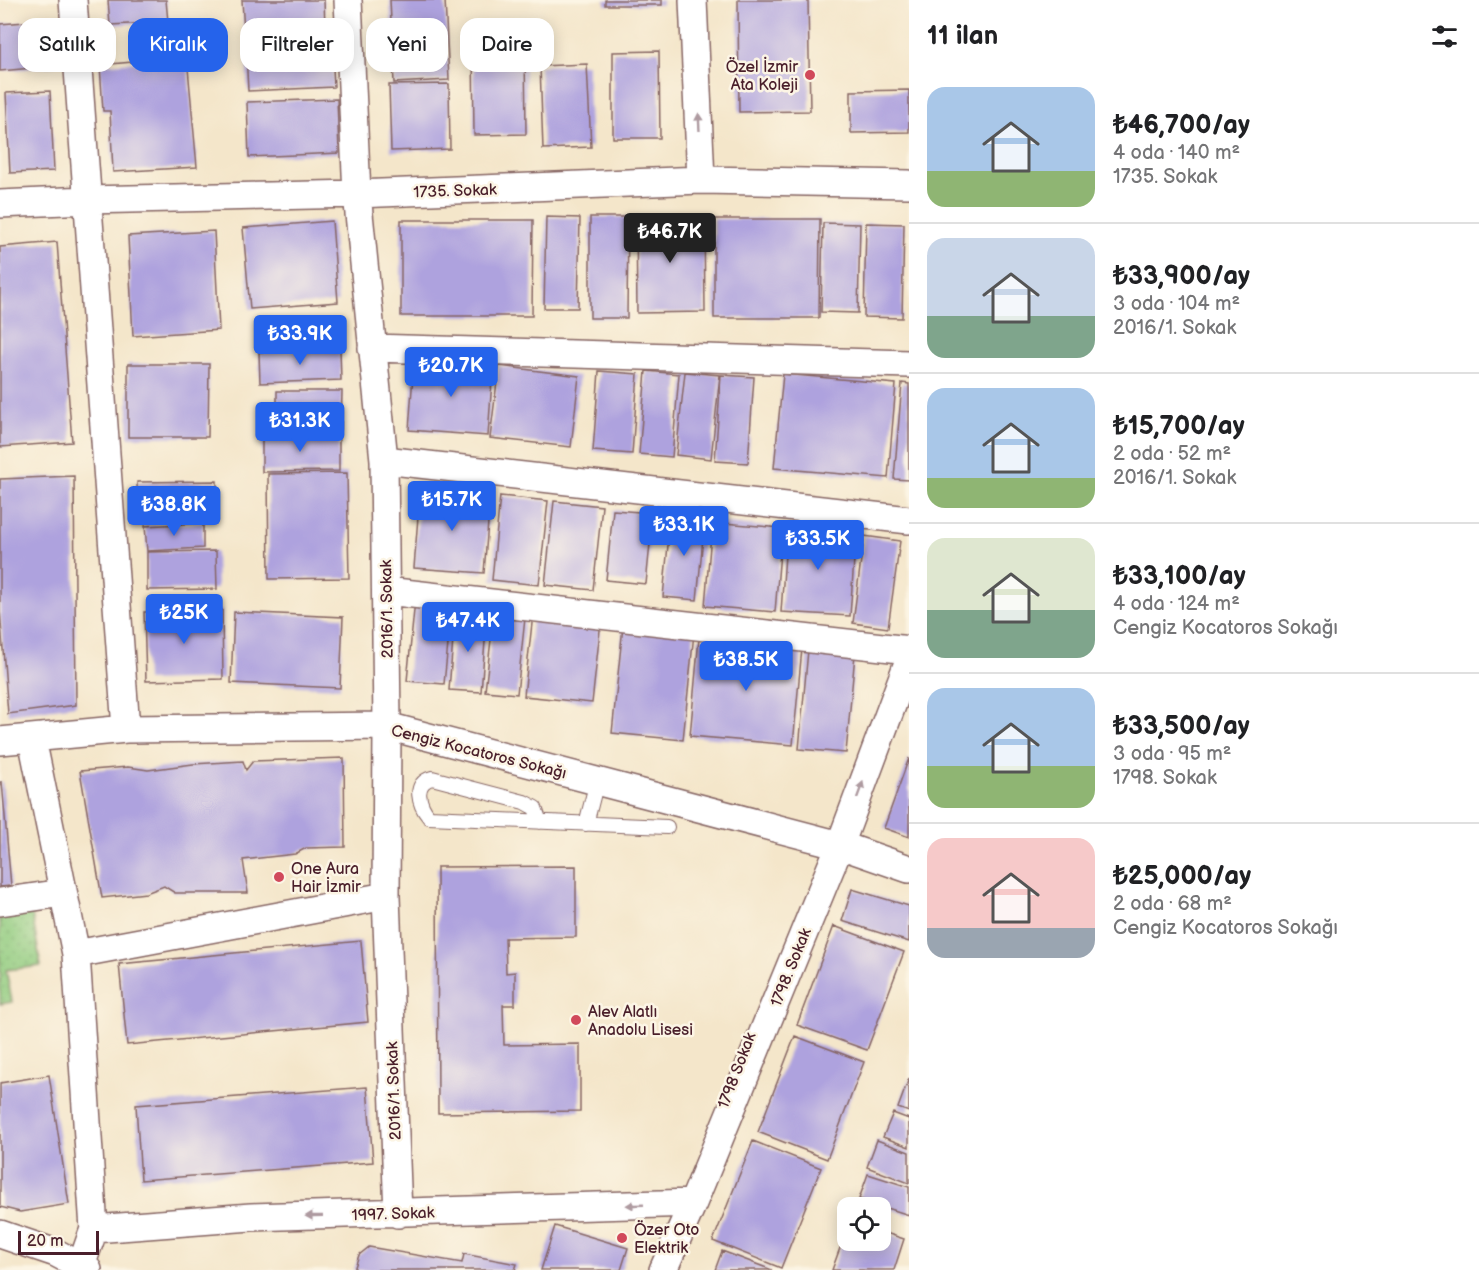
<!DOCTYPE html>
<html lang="tr">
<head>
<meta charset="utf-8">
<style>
  :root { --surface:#fff; --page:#f2f2f2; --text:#202124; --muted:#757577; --line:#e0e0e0; --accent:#2563eb }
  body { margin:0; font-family:"Balsamiq Sans",sans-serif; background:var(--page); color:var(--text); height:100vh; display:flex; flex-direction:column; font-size:22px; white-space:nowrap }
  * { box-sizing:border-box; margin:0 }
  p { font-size:20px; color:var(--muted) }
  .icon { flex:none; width:33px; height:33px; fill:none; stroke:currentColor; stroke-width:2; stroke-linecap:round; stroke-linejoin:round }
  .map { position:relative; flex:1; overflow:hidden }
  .sheet { display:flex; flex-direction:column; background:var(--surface); width:570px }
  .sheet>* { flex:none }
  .top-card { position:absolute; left:18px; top:18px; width:570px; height:54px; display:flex; gap:12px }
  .buttons { position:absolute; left:837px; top:1197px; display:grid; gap:12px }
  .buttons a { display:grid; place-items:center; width:54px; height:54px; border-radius:12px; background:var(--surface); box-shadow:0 3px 15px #0003; font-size:30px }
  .scale { position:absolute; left:18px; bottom:15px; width:81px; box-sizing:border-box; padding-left:6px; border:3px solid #4a1f2b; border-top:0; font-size:16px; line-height:21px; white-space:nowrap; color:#4a1f2b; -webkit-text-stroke:4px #fcf5e5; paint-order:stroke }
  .price { position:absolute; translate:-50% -51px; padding:0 14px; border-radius:6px; background:var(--accent); color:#fff; font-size:20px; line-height:39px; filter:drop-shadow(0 2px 3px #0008) }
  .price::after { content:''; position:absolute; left:50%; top:36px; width:18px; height:14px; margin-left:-9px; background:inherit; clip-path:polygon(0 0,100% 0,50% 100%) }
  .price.current { background:#222; color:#fff }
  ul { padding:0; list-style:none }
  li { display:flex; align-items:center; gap:18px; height:150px; padding:0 18px }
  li+li { border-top:2px solid var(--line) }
  li span { display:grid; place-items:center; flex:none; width:168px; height:120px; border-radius:18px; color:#555 }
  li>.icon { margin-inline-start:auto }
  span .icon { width:72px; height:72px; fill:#fffc; stroke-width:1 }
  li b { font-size:26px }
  h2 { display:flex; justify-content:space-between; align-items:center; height:72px; padding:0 18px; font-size:26px }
  .pill { padding:0 21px; border-radius:18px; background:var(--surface); box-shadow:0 3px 15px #0003; font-size:21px; line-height:54px }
  .pill.current { background:var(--accent); color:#fff }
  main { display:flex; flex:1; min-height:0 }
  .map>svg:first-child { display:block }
</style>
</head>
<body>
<main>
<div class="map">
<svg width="909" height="1270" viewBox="0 0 909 1270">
  <defs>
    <pattern id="grass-dots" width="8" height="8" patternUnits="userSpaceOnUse" patternTransform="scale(1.5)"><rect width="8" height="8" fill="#92cc80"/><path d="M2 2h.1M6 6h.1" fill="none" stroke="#7faf6f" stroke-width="1.8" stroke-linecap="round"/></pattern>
  </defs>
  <rect width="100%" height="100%" fill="#fcf5e5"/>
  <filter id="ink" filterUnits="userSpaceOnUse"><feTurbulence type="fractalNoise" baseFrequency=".0167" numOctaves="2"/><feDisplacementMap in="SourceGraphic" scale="12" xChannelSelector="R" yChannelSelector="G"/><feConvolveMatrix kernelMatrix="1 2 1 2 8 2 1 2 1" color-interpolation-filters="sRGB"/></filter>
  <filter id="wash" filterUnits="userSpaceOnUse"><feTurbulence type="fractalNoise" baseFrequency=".008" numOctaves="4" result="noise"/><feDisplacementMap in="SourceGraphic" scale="24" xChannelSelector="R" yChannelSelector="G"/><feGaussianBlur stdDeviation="1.35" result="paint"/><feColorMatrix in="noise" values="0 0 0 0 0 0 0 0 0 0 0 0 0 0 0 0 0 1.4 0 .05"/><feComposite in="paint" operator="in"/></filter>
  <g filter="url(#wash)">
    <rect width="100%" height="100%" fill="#f4e6ca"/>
    <!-- grass -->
    <path fill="url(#grass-dots)" stroke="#6e7656" stroke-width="1.5" d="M 31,908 L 41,966 L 6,970 L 12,1002 L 0,1004 L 0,912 Z"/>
    <g id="blocks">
      <!-- building -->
      <path fill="#aea2de" d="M 108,0 L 166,0 L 168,22 L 110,25 Z
        M 242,0 L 324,0 L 325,27 L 244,32 Z
        M 390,0 L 445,0 L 449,80 L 394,83 Z
        M 605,0 L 662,0 L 662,5 L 605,5 Z
        M 738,0 L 808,0 L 810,111 L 739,112 Z
        M 52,20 L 55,66 L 0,71 L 0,24 Z
        M 332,48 L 334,87 L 248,91 L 246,52 Z
        M 473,49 L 525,49 L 526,134 L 474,135 Z
        M 659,51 L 660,138 L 613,138 L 613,52 Z
        M 187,57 L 197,167 L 113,172 L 110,111 L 103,111 L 100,65 Z
        M 587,64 L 591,147 L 543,149 L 540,66 Z
        M 449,84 L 450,149 L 391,151 L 389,85 Z
        M 909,90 L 909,132 L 851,133 L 851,91 Z
        M 50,91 L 54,171 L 10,173 L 6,93 Z
        M 337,99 L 339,153 L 249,157 L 247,102 Z
        M 636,216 L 704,216 L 705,312 L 637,313 Z
        M 546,217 L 580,218 L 578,308 L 544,308 Z
        M 590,217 L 628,217 L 627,318 L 590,318 Z
        M 714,219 L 820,219 L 819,318 L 714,318 Z
        M 401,220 L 533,220 L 532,316 L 401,316 Z
        M 332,221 L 338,302 L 250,309 L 243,228 Z
        M 823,223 L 860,224 L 858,313 L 821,312 Z
        M 866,223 L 904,224 L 902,318 L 864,317 Z
        M 214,231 L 219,330 L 133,336 L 128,236 Z
        M 57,242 L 72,442 L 0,447 L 0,247 Z
        M 340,349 L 341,380 L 260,383 L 259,352 Z
        M 414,361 L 493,366 L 488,436 L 409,430 Z
        M 128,364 L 209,364 L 208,437 L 128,437 Z
        M 499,366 L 579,376 L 571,447 L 490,438 Z
        M 599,371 L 638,374 L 632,454 L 593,451 Z
        M 646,371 L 679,374 L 672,457 L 639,454 Z
        M 685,372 L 720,375 L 711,459 L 676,455 Z
        M 783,374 L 896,384 L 888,478 L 774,468 Z
        M 721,375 L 754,377 L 748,463 L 715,461 Z
        M 902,383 L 909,384 L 909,480 L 894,479 Z
        M 277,391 L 342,391 L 341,429 L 277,429 Z
        M 262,434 L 339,434 L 339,471 L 262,472 Z
        M 347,473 L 349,578 L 269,579 L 268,474 Z
        M 74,476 L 76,705 L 8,714 L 0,610 L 0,479 Z
        M 217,481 L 217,519 L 138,521 L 137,482 Z
        M 420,491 L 490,497 L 484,573 L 414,568 Z
        M 500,496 L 548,501 L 539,585 L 492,580 Z
        M 554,501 L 602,506 L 593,590 L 545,585 Z
        M 613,510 L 653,513 L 646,584 L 606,580 Z
        M 671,514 L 705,517 L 697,600 L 663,597 Z
        M 712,522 L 782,528 L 775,612 L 705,606 Z
        M 203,523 L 203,548 L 147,551 L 145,526 Z
        M 787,526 L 856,531 L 850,616 L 781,612 Z
        M 864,536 L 900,541 L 888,628 L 853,623 Z
        M 216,551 L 217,589 L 147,590 L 147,552 Z
        M 415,600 L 452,604 L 444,684 L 407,681 Z
        M 222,610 L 223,679 L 146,681 L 144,612 Z
        M 234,612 L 343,617 L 340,688 L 231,683 Z
        M 455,614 L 487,616 L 481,692 L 449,690 Z
        M 494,614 L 525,618 L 517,694 L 485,691 Z
        M 533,614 L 601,621 L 592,703 L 524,696 Z
        M 623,626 L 694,633 L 683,740 L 612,733 Z
        M 699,638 L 802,648 L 793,745 L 690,736 Z
        M 808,650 L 855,654 L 846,753 L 799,749 Z
        M 344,758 L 345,847 L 306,848 L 295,854 L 243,860 L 248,893 L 175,893 L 164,886 L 146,893 L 102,898 L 80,771 L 128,767 L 148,770 L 193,764 L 243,761 L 246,770 L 253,761 Z
        M 909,758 L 909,837 L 884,828 Z
        M 0,782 L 2,782 L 11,886 L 0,887 Z
        M 576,866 L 576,937 L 505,938 L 506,973 L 515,972 L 515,1005 L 503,1005 L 504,1045 L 580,1044 L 580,1111 L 438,1113 L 437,867 Z
        M 852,889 L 909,906 L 909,942 L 842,921 Z
        M 834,926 L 904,952 L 867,1050 L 797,1025 Z
        M 361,941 L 368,1022 L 127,1045 L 119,964 Z
        M 795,1036 L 864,1062 L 827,1159 L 758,1132 Z
        M 49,1075 L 69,1204 L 20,1212 L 0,1207 L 0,1083 Z
        M 909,1078 L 909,1112 L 898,1108 Z
        M 367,1087 L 373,1162 L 141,1180 L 136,1105 Z
        M 893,1113 L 909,1119 L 909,1147 L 883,1137 Z
        M 877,1140 L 909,1152 L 909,1183 L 867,1167 Z
        M 753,1141 L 821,1168 L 781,1268 L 713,1241 Z
        M 868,1174 L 909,1187 L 909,1215 L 859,1199 Z
        M 555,1226 L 628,1248 L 621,1270 L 541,1270 Z
        M 848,1226 L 848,1240 L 880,1240 L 880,1231 L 904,1239 L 894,1270 L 832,1270 Z
        M 369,1247 L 462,1263 L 464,1254 L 517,1264 L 515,1270 L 354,1270 L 359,1255 Z
        M 722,1251 L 772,1270 L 715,1270 Z"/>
    </g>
  </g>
  <g filter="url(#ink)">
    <use href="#blocks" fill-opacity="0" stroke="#866563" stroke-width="1.5"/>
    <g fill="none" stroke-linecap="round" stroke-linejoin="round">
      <!-- lane casing -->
      <g stroke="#866563" stroke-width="16">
        <path id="lane" d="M 540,822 L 535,808 L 524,802 L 432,778 C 412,783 419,805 429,817 L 667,827
          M 586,824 L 597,781"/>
      </g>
      <!-- street casing -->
      <g stroke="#866563" stroke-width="30">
        <path id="street" d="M 73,0 L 126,729
          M 348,0 L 357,194 L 384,460 L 387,726 L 386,896 L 398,1214
          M 693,0 L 701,180
          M 0,204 L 86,200 L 357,194 L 701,180 L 909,184
          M 372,348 L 909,364
          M 384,460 L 909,520
          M 386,591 L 909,650
          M 32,739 L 76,954 L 94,1229 L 81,1266
          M 0,741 L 126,729 L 387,726 L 840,845 L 909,869
          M 0,902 L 63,893
          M 76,954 L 386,896
          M 94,1229 L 251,1217 L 693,1203
          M 0,1234 L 56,1253 L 88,1270
          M 663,1270 L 693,1203 L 840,845 L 909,660"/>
      </g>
      <!-- lane -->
      <use href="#lane" stroke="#fff" stroke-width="14"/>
      <!-- street -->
      <use href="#street" stroke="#fff" stroke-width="27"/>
    </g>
    <!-- one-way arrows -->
    <defs><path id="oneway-solid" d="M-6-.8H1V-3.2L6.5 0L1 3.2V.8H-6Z" transform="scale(1.5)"/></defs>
    <g fill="#ae9aa0">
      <use href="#oneway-solid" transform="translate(699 122) rotate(-93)"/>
      <use href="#oneway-solid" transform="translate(860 790) rotate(-70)"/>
      <use href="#oneway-solid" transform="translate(635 1205) rotate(178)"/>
      <use href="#oneway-solid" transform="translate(314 1216) rotate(179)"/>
    </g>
  </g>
  <!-- markers -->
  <g fill="#d1495b" stroke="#fcf5e5" stroke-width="2">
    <circle cx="810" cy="75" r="6"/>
    <circle cx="279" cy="877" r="6"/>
    <circle cx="576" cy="1020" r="6"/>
    <circle cx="622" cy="1238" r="6"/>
  </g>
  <g text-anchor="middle" stroke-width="5" stroke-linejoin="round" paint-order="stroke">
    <!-- poi labels -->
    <g font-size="16" fill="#4a1f2b" stroke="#fcf5e5" text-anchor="start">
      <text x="798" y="72" text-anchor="end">Özel İzmir<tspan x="798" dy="18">Ata Koleji</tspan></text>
      <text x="291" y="874">One Aura<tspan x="291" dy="18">Hair İzmir</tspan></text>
      <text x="588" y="1017">Alev Alatlı<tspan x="588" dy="18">Anadolu Lisesi</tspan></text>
      <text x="634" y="1235">Özer Oto<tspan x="634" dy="18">Elektrik</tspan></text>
    </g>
    <!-- street labels -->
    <g font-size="16" fill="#4a1f2b" stroke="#fcf5e5">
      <text transform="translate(455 190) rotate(-2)" y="6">1735. Sokak</text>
      <text transform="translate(386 609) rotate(-91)" y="6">2016/1. Sokak</text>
      <text transform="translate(479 751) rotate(14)" y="6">Cengiz Kocatoros Sokağı</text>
      <text transform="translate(790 967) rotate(-68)" y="6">1798. Sokak</text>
      <text transform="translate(736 1070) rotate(-69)" y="6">1798 Sokak</text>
      <text transform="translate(393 1091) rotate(-92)" y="6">2016/1. Sokak</text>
      <text transform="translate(393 1213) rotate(-2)" y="6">1997. Sokak</text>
    </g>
  </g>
</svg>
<div class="buttons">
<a><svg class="icon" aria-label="locate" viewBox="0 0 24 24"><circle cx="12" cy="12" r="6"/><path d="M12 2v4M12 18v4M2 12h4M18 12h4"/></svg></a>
</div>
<div class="scale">20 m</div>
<b class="price current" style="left:670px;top:264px">₺46.7K</b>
<b class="price" style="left:300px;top:366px">₺33.9K</b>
<b class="price" style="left:451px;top:398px">₺20.7K</b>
<b class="price" style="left:300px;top:453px">₺31.3K</b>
<b class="price" style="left:452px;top:532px">₺15.7K</b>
<b class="price" style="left:174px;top:537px">₺38.8K</b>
<b class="price" style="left:684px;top:557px">₺33.1K</b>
<b class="price" style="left:818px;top:571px">₺33.5K</b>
<b class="price" style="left:184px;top:645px">₺25K</b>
<b class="price" style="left:468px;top:653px">₺47.4K</b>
<b class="price" style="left:746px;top:692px">₺38.5K</b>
<div class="top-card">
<a class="pill">Satılık</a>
<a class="pill current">Kiralık</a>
<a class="pill">Filtreler</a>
<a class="pill">Yeni</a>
<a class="pill">Daire</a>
</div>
</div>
<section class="sheet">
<h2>11 ilan<svg class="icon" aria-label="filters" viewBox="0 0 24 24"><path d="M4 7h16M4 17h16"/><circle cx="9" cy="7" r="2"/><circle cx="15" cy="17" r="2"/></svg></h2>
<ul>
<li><span style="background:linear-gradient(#a9c7e8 70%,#8fb573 0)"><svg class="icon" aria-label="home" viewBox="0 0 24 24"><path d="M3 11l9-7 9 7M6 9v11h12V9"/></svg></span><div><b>₺46,700/ay</b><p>4 oda · 140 m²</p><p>1735. Sokak</p></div></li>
<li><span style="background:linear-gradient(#c9d6e8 65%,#7fa58c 0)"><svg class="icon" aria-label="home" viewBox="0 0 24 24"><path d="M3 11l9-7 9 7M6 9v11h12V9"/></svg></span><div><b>₺33,900/ay</b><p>3 oda · 104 m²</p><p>2016/1. Sokak</p></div></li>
<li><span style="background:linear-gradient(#a9c7e8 75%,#8fb573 0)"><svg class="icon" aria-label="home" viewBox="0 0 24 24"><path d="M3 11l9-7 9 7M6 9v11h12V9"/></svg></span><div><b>₺15,700/ay</b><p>2 oda · 52 m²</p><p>2016/1. Sokak</p></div></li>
<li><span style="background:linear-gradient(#dfe7d0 60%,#7fa58c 0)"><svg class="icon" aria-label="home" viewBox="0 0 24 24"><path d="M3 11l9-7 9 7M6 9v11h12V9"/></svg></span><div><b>₺33,100/ay</b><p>4 oda · 124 m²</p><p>Cengiz Kocatoros Sokağı</p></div></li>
<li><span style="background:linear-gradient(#a9c7e8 65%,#8fb573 0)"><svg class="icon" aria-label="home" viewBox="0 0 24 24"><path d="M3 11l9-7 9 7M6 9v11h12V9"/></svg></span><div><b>₺33,500/ay</b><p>3 oda · 95 m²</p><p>1798. Sokak</p></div></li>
<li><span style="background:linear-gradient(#f6c9c9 75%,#9aa5b1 0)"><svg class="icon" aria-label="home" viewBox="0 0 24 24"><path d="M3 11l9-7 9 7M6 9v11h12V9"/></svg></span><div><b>₺25,000/ay</b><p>2 oda · 68 m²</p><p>Cengiz Kocatoros Sokağı</p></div></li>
</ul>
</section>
</main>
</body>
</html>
